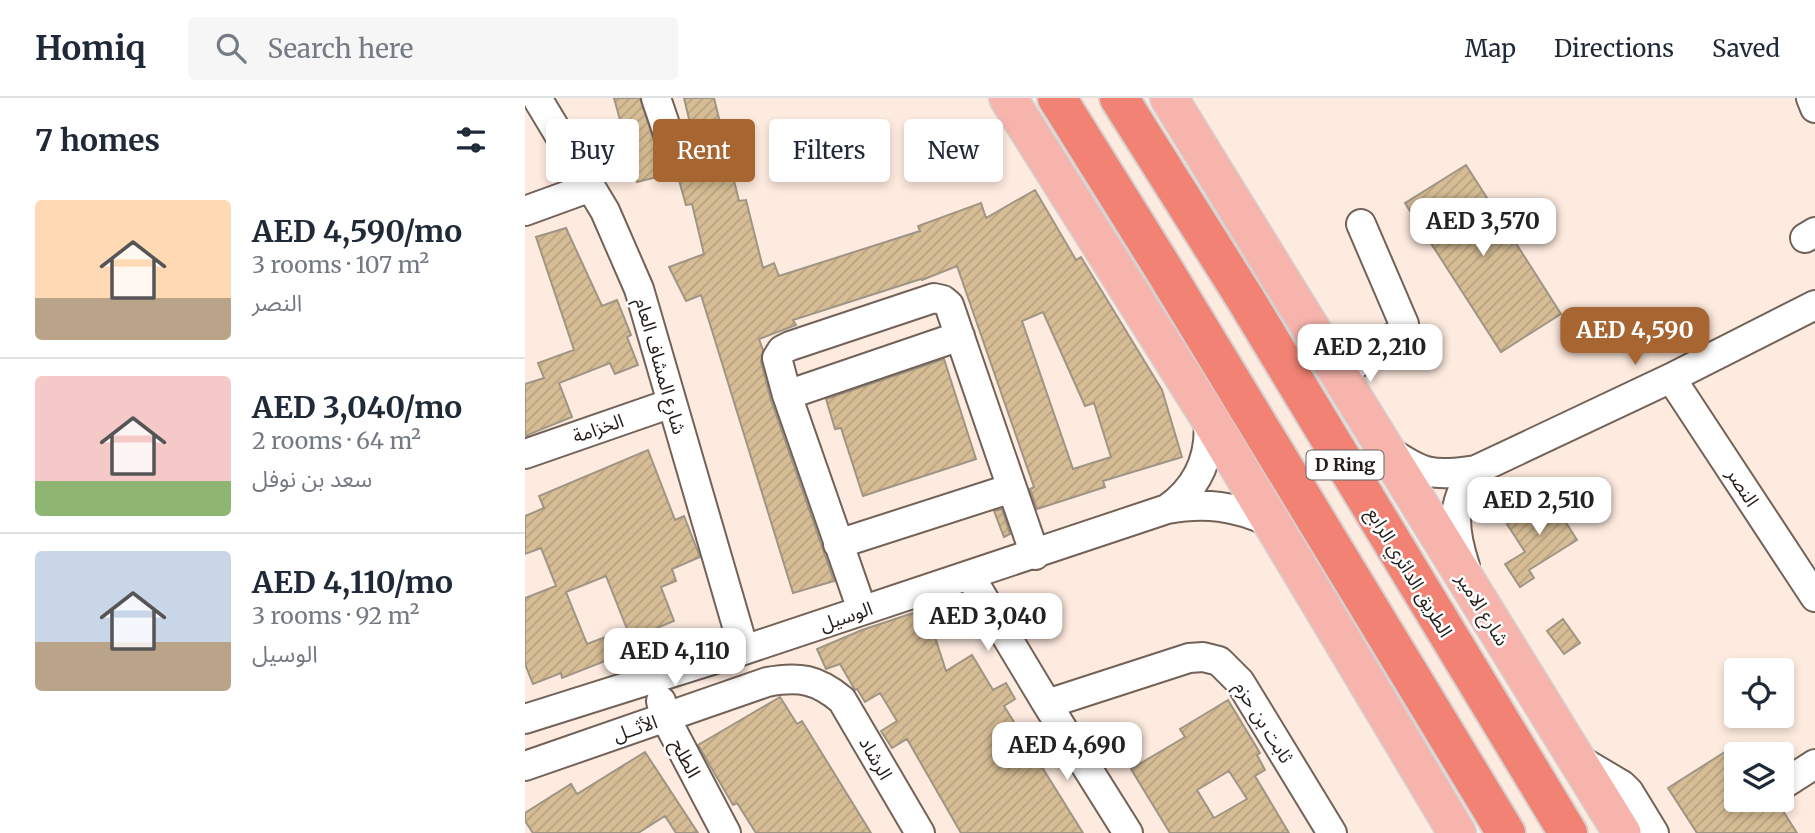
<!DOCTYPE html>
<html lang="en">
<head>
<meta charset="utf-8">
<style>
  :root { --surface:#fff; --page:#f6f6f7; --text:#1f2937; --muted:#747a83; --line:#e0e1e3; --accent:#a76532 }
  body { margin:0; font-family:Merriweather,"Noto Sans Arabic",serif; background:var(--page); color:var(--text); height:100vh; display:flex; flex-direction:column; font-size:26px; white-space:nowrap }
  * { box-sizing:border-box; margin:0 }
  p { font-size:23px; color:var(--muted) }
  .icon { flex:none; width:38px; height:38px; fill:none; stroke:currentColor; stroke-width:2; stroke-linecap:round; stroke-linejoin:round }
  .map { position:relative; flex:1; overflow:hidden }
  .sheet { display:flex; flex-direction:column; background:var(--surface); width:525px }
  .sheet>* { flex:none }
  .top-card { position:absolute; left:21px; top:21px; width:665px; height:63px; display:flex; gap:14px }
  .tools { position:absolute; left:1199px; top:560px; display:grid; gap:14px }
  .tools a { display:grid; place-items:center; width:70px; height:70px; border-radius:7px; background:var(--surface); box-shadow:0 4px 10px #0003; font-size:35px }
  .price { position:absolute; translate:-50% -60px; padding:0 16px; border-radius:14px; background:#fff; color:#222; font-size:23px; line-height:46px; filter:drop-shadow(0 2px 4px #0008) }
  .price::after { content:''; position:absolute; left:50%; top:42px; width:21px; height:16px; margin-left:-10px; background:inherit; clip-path:polygon(0 0,100% 0,50% 100%) }
  .price.current { background:var(--accent); color:#fff }
  ul { padding:0; list-style:none }
  li { display:flex; align-items:center; gap:21px; height:175px; padding:0 35px }
  li+li { border-top:2px solid var(--line) }
  li span { display:grid; place-items:center; flex:none; width:196px; height:140px; border-radius:7px; color:#555 }
  li>.icon { margin-inline-start:auto }
  span .icon { width:84px; height:84px; fill:#fffc; stroke-width:1 }
  li b { font-size:30px }
  h2 { display:flex; justify-content:space-between; align-items:center; height:84px; padding:0 35px; font-size:30px }
  .tag { padding:0 24px; border-radius:7px; background:var(--surface); box-shadow:0 4px 10px #0003; font-size:24px; line-height:63px }
  .tag.current { background:var(--accent); color:#fff }
  header { display:flex; align-items:center; gap:42px; box-sizing:border-box; height:98px; padding:0 35px; background:var(--surface); border-bottom:2px solid var(--line) }
  header strong { font-size:33px }
  nav { display:flex; gap:38px; margin-inline-start:auto; font-size:24px }
  .search { width:490px; height:63px; background:var(--page); display:flex; align-items:center; gap:18px; box-sizing:border-box; padding:0 24px; border-radius:7px; color:var(--muted); font-size:26px }
  main { display:flex; flex:1; min-height:0 }
  .map>svg:first-child { display:block }
</style>
</head>
<body>
<header>
<strong>Homiq</strong>
<div class="search"><svg class="icon" aria-label="search" viewBox="0 0 24 24"><circle cx="10" cy="10" r="6"/><path d="M15 15l6 6"/></svg>Search here</div>
<nav><a>Map</a><a>Directions</a><a>Saved</a></nav>
</header>
<main>
<section class="sheet">
<h2>7 homes<svg class="icon" aria-label="filters" viewBox="0 0 24 24"><path d="M4 7h16M4 17h16"/><circle cx="9" cy="7" r="2"/><circle cx="15" cy="17" r="2"/></svg></h2>
<ul>
<li><span style="background:linear-gradient(#ffd9b3 70%,#b9a48a 0)"><svg class="icon" aria-label="home" viewBox="0 0 24 24"><path d="M3 11l9-7 9 7M6 9v11h12V9"/></svg></span><div><b>AED 4,590/mo</b><p>3 rooms · 107 m²</p><p>النصر</p></div></li>
<li><span style="background:linear-gradient(#f6c9c9 75%,#8fb573 0)"><svg class="icon" aria-label="home" viewBox="0 0 24 24"><path d="M3 11l9-7 9 7M6 9v11h12V9"/></svg></span><div><b>AED 3,040/mo</b><p>2 rooms · 64 m²</p><p>سعد بن نوفل</p></div></li>
<li><span style="background:linear-gradient(#c9d6e8 65%,#b9a48a 0)"><svg class="icon" aria-label="home" viewBox="0 0 24 24"><path d="M3 11l9-7 9 7M6 9v11h12V9"/></svg></span><div><b>AED 4,110/mo</b><p>3 rooms · 92 m²</p><p>الوسيل</p></div></li>
</ul>
</section>
<div class="map">
<svg width="1290" height="735" viewBox="0 0 1290 735">
  <defs>
    <pattern id="building-hatch" width="6" height="6" patternUnits="userSpaceOnUse" patternTransform="scale(1.75)"><rect width="6" height="6" fill="#d6bd95"/><path d="M-1 1l2-2M0 6l6-6M5 7l2-2" fill="none" stroke="#b8a280"/></pattern>
  </defs>
  <rect width="100%" height="100%" fill="#feebdf"/>
  <!-- building -->
  <path fill="url(#building-hatch)" stroke="#9f9585" stroke-width="2" fill-rule="evenodd" d="M 89,0 L 115,0 L 140,77 L 112,84 Z
    M 159,0 L 189,0 L 214,103 L 221,102 L 238,170 L 249,165 L 254,178 L 395,133 L 393,128 L 456,105 L 461,120 L 510,92 L 551,162 L 556,159 L 637,292 L 657,359 L 578,383 L 580,389 L 512,411 L 505,391 L 509,389 L 432,168 L 397,182 L 396,181 L 268,222 L 271,227 L 234,241 L 238,252 L 236,264 L 246,302 L 309,483 L 268,495 L 176,197 L 161,203 L 144,169 L 179,156 L 167,106 L 161,107 L 152,75 L 175,67 ZM 518,214 L 560,308 L 569,305 L 586,359 L 548,371 L 497,223 Z
    M 941,67 L 1036,216 L 976,254 L 880,105 Z
    M 41,130 L 77,208 L 92,202 L 106,237 L 102,239 L 113,267 L 90,276 L 85,265 L 34,285 L 47,319 L 0,338 L 0,286 L 19,280 L 13,265 L 49,252 L 11,139 Z
    M 419,261 L 451,361 L 338,398 L 316,330 L 310,331 L 301,301 Z
    M 123,352 L 150,422 L 159,418 L 175,459 L 147,471 L 151,483 L 136,489 L 149,523 L 112,538 L 116,549 L 37,580 L 36,575 L 8,586 L 0,566 L 0,500 L 31,488 L 16,450 L 0,456 L 0,418 L 19,410 L 14,398 ZM 81,478 L 102,531 L 62,546 L 41,494 Z
    M 1031,395 L 1041,412 L 1035,415 L 1052,442 L 1004,472 L 1009,480 L 995,489 L 980,466 L 1000,454 L 982,426 Z
    M 477,411 L 485,436 L 479,439 L 469,413 Z
    M 412,507 L 420,532 L 409,536 L 421,573 L 447,557 L 468,592 L 481,585 L 490,601 L 479,608 L 558,735 L 436,735 L 382,641 L 367,650 L 356,633 L 372,623 L 355,595 L 340,604 L 332,591 L 330,592 L 315,566 L 301,571 L 292,551 L 337,532 Z
    M 1038,521 L 1055,545 L 1039,556 L 1022,533 Z
    M 255,599 L 272,626 L 277,623 L 346,735 L 231,735 L 212,705 L 208,707 L 173,647 Z
    M 703,602 L 735,655 L 732,657 L 740,672 L 730,678 L 764,735 L 645,735 L 606,671 L 660,639 L 655,631 ZM 704,673 L 722,701 L 689,720 L 672,692 Z
    M 1211,647 L 1211,702 L 1251,702 L 1272,735 L 1172,735 L 1143,690 Z
    M 120,654 L 173,735 L 151,735 L 140,718 L 113,735 L 8,735 L 0,723 L 0,715 L 46,686 L 52,696 Z"/>
  <g fill="none" stroke-linecap="round" stroke-linejoin="round">
    <!-- minor casing -->
    <g stroke="#726258" stroke-width="32">
      <path id="minor" d="M 12,0 L 80,113 L 114,191 L 219,552
        M 131,0 L 151,59
        M 1286,0 L 1290,10
        M 0,113 L 66,89
        M 1280,140 L 1290,134
        M 814,278 L 877,233 L 879,226 L 836,126
        M 1146,280 L 1290,499
        M 262,297 L 435,238
        M 862,352 C 900,376 906,379 951,372 L 1146,280 L 1290,207
        M 0,356 L 147,305
        M 642,411 C 674,389 687,357 683,318
        M 313,446 L 487,390
        M 940,468 C 928,431 925,403 951,372
        M 445,478 L 522,606 L 603,735
        M 337,512 L 262,297 L 252,260 L 257,252 L 265,248 L 409,200 L 418,202 L 424,207 L 510,457
        M 136,603 L 140,619 L 201,735
        M 522,606 L 664,560 L 678,559 L 694,563 L 715,584 L 807,735
        M 0,621 L 219,552 L 642,411 C 680,404 710,408 745,424
        M 1053,661 L 1097,687 L 1104,694 L 1129,735
        M 0,668 L 242,584 C 274,578 292,581 317,602 L 395,735
        M 1262,684 L 1290,666"/>
    </g>
    <!-- major casing -->
    <g stroke="#d3d2d1" stroke-width="40">
      <path id="major" d="M 483,0 L 683,318 L 932,735
        M 644,0 L 1097,735"/>
    </g>
    <!-- highway casing -->
    <g stroke="#d3d2d1" stroke-width="42">
      <path id="highway" d="M 532,0 L 638,170 L 981,735
        M 594,0 L 721,202 L 1043,735"/>
    </g>
    <!-- minor -->
    <use href="#minor" stroke="#fff" stroke-width="28"/>
    <!-- major -->
    <use href="#major" stroke="#f7b4ac" stroke-width="37"/>
    <!-- highway -->
    <use href="#highway" stroke="#f18274" stroke-width="38"/>
  </g>
  <g text-anchor="middle" stroke-width="5" stroke-linejoin="round" paint-order="stroke">
    <!-- shield labels -->
    <rect fill="#fff" stroke="#66625f" stroke-width="2" x="781.5" y="352.5" width="77" height="29" rx="5"/>
    <g font-size="18" font-weight="bold" fill="#251f1b">
      <text x="820" y="373">D Ring</text>
    </g>
    <!-- street labels -->
    <g font-size="19" fill="#251f1b" stroke="#fff">
      <text transform="translate(136 268) rotate(74)" y="7">شارع المشاف العام</text>
      <text transform="translate(73 330) rotate(-19)" y="7">الخزامة</text>
      <text transform="translate(1218 389) rotate(57)" y="7">النصر</text>
      <text transform="translate(885 474) rotate(59)" y="7">الطريق الدائري الرابع</text>
      <text transform="translate(958 511) rotate(58)" y="7">شارع الامير</text>
      <text transform="translate(321 518) rotate(-19)" y="7">الوسيل</text>
      <text transform="translate(739 624) rotate(58)" y="7">ثابت بن حزم</text>
      <text transform="translate(110 630) rotate(-19)" y="7">الأثــل</text>
      <text transform="translate(161 660) rotate(62)" y="7">الطلح</text>
      <text transform="translate(351 660) rotate(60)" y="7">الرشاد</text>
    </g>
  </g>
</svg>
<div class="tools">
<a><svg class="icon" aria-label="locate" viewBox="0 0 24 24"><circle cx="12" cy="12" r="6"/><path d="M12 2v4M12 18v4M2 12h4M18 12h4"/></svg></a>
<a><svg class="icon" aria-label="layers" viewBox="0 0 24 24"><path d="M12 4l9 5-9 5-9-5zM3 14l9 5 9-5"/></svg></a>
</div>
<b class="price" style="left:958px;top:160px">AED 3,570</b>
<b class="price current" style="left:1110px;top:269px">AED 4,590</b>
<b class="price" style="left:845px;top:286px">AED 2,210</b>
<b class="price" style="left:1014px;top:439px">AED 2,510</b>
<b class="price" style="left:463px;top:555px">AED 3,040</b>
<b class="price" style="left:150px;top:590px">AED 4,110</b>
<b class="price" style="left:542px;top:684px">AED 4,690</b>
<div class="top-card">
<a class="tag">Buy</a>
<a class="tag current">Rent</a>
<a class="tag">Filters</a>
<a class="tag">New</a>
</div>
</div>
</main>
</body>
</html>
